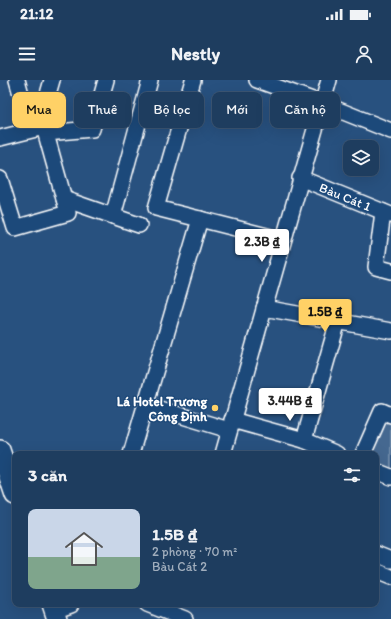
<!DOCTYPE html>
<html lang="vi">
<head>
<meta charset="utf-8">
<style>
  :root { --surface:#1e3d5f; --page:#264465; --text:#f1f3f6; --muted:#a1aebd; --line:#3c5674; --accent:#ffd166 }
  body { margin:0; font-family:Itim,sans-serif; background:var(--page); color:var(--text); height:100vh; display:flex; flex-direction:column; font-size:15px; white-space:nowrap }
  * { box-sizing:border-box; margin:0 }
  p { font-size:13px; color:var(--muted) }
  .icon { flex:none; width:22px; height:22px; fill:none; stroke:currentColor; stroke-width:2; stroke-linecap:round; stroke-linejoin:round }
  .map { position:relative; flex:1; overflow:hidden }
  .drawer { position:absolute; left:12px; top:371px; width:367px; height:156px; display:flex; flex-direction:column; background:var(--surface); border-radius:8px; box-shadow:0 4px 16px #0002,0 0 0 1px var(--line) }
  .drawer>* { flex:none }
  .banner { position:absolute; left:12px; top:12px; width:367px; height:36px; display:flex; gap:8px }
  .fabs { position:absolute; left:343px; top:60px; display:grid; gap:8px }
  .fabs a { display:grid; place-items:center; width:36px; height:36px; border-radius:8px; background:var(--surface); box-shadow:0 4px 16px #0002,0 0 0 1px var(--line); font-size:20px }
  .price { position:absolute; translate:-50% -34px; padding:0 9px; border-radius:4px; background:#fff; color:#222; font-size:13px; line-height:26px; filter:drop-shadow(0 1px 2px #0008) }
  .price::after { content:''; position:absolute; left:50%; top:24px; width:12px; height:9px; margin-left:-6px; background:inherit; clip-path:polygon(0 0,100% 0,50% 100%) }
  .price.current { background:var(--accent); color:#111 }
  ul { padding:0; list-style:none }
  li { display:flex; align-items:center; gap:12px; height:100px; padding:0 16px }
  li+li { border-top:1px solid var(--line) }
  li span { display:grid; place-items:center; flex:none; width:112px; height:80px; border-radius:8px; color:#555 }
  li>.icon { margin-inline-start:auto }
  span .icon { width:48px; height:48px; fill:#fffc; stroke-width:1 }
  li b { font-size:17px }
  h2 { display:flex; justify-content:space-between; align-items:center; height:48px; padding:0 16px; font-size:17px }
  .pill { padding:0 14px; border-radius:8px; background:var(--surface); box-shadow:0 4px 16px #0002,0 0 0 1px var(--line); font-size:14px; line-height:36px }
  .pill.current { background:var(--accent); color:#111 }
  .status { display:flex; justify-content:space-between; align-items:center; height:28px; padding:0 20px; background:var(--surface); direction:ltr }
  .status svg { height:11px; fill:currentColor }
  header { display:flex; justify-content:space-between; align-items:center; height:52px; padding:0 16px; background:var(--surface); font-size:18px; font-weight:800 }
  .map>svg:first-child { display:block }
</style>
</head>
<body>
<div class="status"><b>21:12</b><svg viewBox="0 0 49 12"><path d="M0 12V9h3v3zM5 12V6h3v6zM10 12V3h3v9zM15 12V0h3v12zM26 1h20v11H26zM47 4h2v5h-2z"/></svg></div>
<header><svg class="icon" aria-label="menu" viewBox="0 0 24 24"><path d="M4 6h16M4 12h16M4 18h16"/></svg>Nestly<svg class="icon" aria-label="person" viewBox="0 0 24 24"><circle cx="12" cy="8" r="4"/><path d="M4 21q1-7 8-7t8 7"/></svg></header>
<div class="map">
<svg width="391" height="539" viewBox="0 0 391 539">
  <rect width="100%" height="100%" fill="#28517f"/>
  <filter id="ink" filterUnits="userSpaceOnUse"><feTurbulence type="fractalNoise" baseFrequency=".025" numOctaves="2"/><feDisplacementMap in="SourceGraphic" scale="8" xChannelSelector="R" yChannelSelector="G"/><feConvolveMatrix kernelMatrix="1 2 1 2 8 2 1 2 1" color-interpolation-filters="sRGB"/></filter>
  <g filter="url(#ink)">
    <!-- green -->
    <path fill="#446890" stroke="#a2b4c8" d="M 383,335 L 391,338 L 391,393 L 376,386 L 376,374 L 366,374 Z"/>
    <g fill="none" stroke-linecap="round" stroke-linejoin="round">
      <!-- minor casing -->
      <g stroke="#fff" stroke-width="18">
        <g id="minor">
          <path d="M 17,0 L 24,25 L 40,42"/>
          <path d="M 193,0 L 156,128 L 283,160"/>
          <path d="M 257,0 L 321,23 L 391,51"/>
          <path d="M 46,53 L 92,49 L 106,0"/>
          <path d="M 0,58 L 44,47"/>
          <path id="s1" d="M 300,98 L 391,135"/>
          <path d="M 0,99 L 15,148 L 68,133 L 44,47 L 40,42 L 52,0"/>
          <path d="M 64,119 L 139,145"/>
          <path d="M 383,132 L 376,187 L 391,191"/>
          <path d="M 113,136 L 150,0"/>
          <path d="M 264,228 L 391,251"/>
          <path d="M 146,325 L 229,350"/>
          <path d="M 232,340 L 304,360 L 337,374"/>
          <path d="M 304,360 L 338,241"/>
          <path d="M 131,374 L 200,139"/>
          <path d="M 223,374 L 329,0"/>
          <path d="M 363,374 L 382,331 L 391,335"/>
          <path d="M 376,391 L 391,397"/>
          <path d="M 376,474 L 391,480"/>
          <path d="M 376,491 L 391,497"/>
          <path d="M 147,524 L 185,539"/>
          <path d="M 54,530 L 71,524"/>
        </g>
      </g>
      <!-- major casing -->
      <g stroke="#fff" stroke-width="22">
        <path id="major" d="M 0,370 L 15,415
          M 52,524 L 57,539"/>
      </g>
      <!-- minor -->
      <use href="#minor" stroke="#1f4a7a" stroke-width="15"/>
      <!-- major -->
      <use href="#major" stroke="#1f4a7a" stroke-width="19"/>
    </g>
  </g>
  <!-- markers -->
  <circle fill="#ffd166" stroke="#1f4a7a" stroke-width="1.5" cx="215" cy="328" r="4"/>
  <g text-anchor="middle" stroke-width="3" stroke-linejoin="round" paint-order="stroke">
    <!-- street labels -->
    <g font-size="13" fill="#fff" stroke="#1f4a7a">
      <text dy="5" stroke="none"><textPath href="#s1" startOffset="49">Bàu Cát 1</textPath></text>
    </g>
    <!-- poi labels -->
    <g font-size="13" font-weight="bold" fill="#fff" stroke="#1f4a7a" text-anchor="end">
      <text x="207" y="326">Lá Hotel Trương<tspan x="207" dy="15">Công Định</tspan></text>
    </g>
  </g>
</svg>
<div class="fabs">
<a><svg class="icon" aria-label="layers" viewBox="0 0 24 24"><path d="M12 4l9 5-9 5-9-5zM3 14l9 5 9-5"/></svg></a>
</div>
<b class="price" style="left:262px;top:183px">2.3B ₫</b>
<b class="price current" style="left:325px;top:253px">1.5B ₫</b>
<b class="price" style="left:290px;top:342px">3.44B ₫</b>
<div class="banner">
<a class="pill current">Mua</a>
<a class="pill">Thuê</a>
<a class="pill">Bộ lọc</a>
<a class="pill">Mới</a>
<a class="pill">Căn hộ</a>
</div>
<section class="drawer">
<h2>3 căn<svg class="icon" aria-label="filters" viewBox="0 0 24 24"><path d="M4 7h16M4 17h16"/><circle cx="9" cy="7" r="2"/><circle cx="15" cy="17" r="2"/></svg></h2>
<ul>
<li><span style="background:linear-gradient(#c9d6e8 60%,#7fa58c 0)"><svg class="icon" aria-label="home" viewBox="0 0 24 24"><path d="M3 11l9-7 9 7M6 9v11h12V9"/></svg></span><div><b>1.5B ₫</b><p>2 phòng · 70 m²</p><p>Bàu Cát 2</p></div></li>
</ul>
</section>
</div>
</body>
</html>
